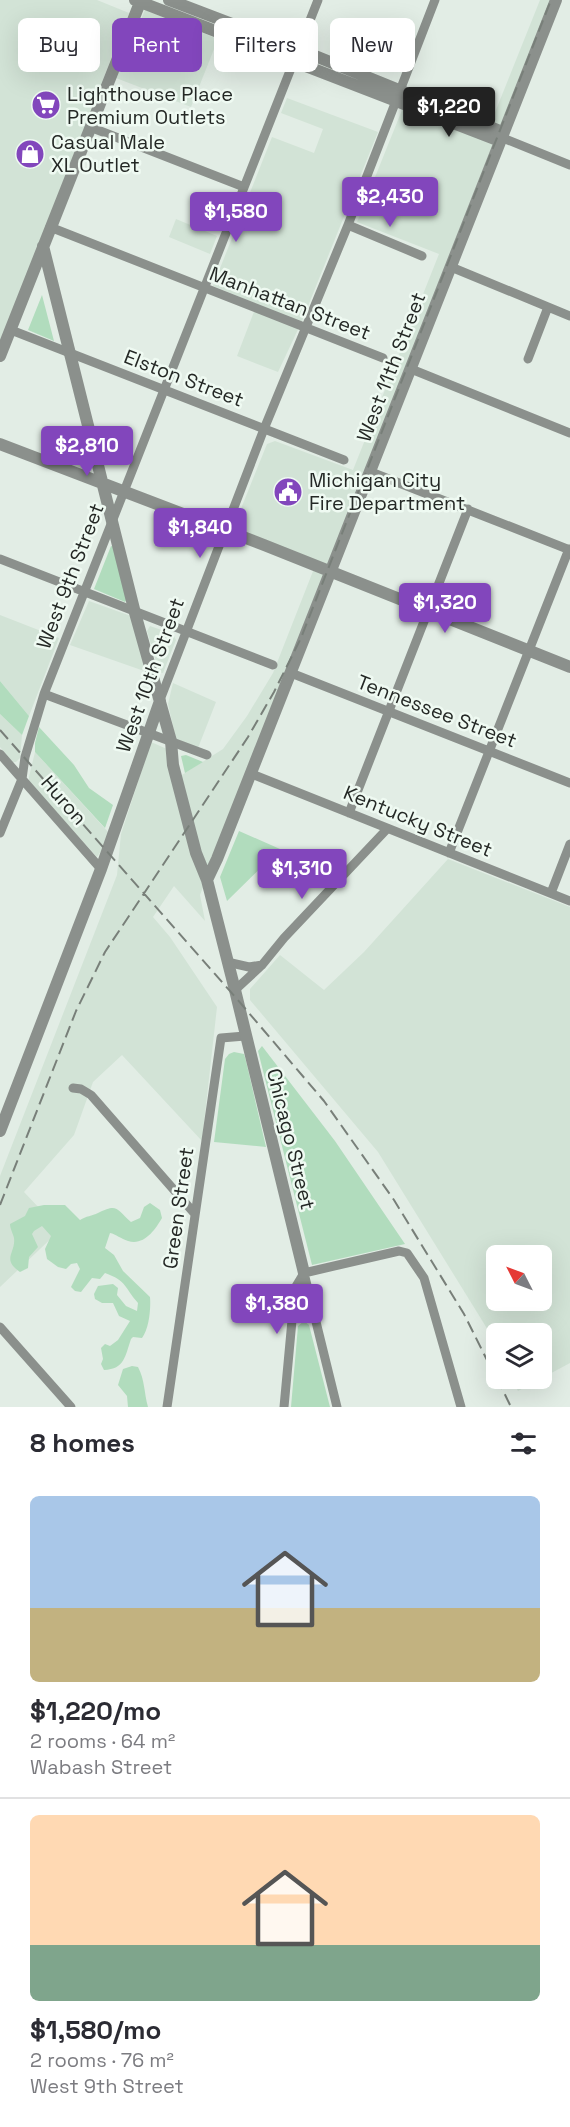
<!DOCTYPE html>
<html lang="en">
<head>
<meta charset="utf-8">
<style>
  :root { --surface:#fff; --page:#f2f2f3; --text:#2b2b33; --muted:#7c7c81; --line:#e1e1e2; --accent:#8246bc }
  body { margin:0; font-family:"Space Grotesk",sans-serif; background:var(--page); color:var(--text); height:100vh; display:flex; flex-direction:column; font-size:22px; white-space:nowrap }
  * { box-sizing:border-box; margin:0 }
  p { font-size:20px; color:var(--muted) }
  .icon { flex:none; width:33px; height:33px; fill:none; stroke:currentColor; stroke-width:2; stroke-linecap:round; stroke-linejoin:round }
  .map { position:relative; height:1407px; overflow:hidden }
  .drawer { display:flex; flex-direction:column; background:var(--surface); flex:1 }
  .drawer>* { flex:none }
  .guide { position:absolute; left:18px; top:18px; width:534px; height:54px; display:flex; gap:12px }
  .needle { width:39px; rotate:312deg }
  .fabs { position:absolute; left:486px; top:1245px; display:grid; gap:12px }
  .fabs a { display:grid; place-items:center; width:66px; height:66px; border-radius:9px; background:var(--surface); box-shadow:0 6px 24px #0002; font-size:30px }
  .price { position:absolute; translate:-50% -51px; padding:0 14px; border-radius:6px; background:var(--accent); color:#fff; font-size:20px; line-height:39px; filter:drop-shadow(0 2px 3px #0008) }
  .price::after { content:''; position:absolute; left:50%; top:36px; width:18px; height:14px; margin-left:-9px; background:inherit; clip-path:polygon(0 0,100% 0,50% 100%) }
  .price.on { background:#222; color:#fff }
  ul { padding:0; list-style:none }
  li { display:grid; align-content:center; gap:12px; height:318px; padding:0 30px }
  li+li { border-top:2px solid var(--line) }
  li span { display:grid; place-items:center; height:186px; border-radius:9px; color:#555 }
  li>.icon { margin-inline-start:auto }
  span .icon { width:108px; height:108px; fill:#fffc; stroke-width:1 }
  li b { font-size:26px }
  h2 { display:flex; justify-content:space-between; align-items:center; height:72px; padding:0 30px; font-size:26px }
  .pill { padding:0 21px; border-radius:9px; background:var(--surface); box-shadow:0 6px 24px #0002; font-size:21px; line-height:54px }
  .pill.on { background:var(--accent); color:#fff }
  .map>svg:first-child { display:block }
</style>
</head>
<body>
<div class="map">
<svg width="570" height="1407" viewBox="0 0 570 1407">
  <rect width="100%" height="100%" fill="#e2ede5"/>
  <!-- built -->
  <path fill="#d2e3d6" fill-rule="evenodd" d="M 0,0 L 97,0 L 129,13 L 0,343 Z
    M 540,0 L 555,0 L 200,895 L 205,921 L 174,886 L 153,917 L 170,937 L 217,1007 L 202,1141 L 122,1055 L 93,1082 L 74,1135 L 24,1192 L 60,1230 L 0,1287 L 0,1176 L 117,875 L 121,834 L 151,742 L 167,749 L 174,780 L 223,749 L 247,716 L 273,673 L 317,561 L 238,530 L 236,521 L 267,444 L 275,441 L 353,470 L 439,254 L 357,222 L 402,110 L 484,140 Z
    M 145,10 L 218,39 L 191,107 L 116,78 Z
    M 287,98 L 378,132 L 302,321 L 278,372 L 237,356 L 257,304 L 213,286 L 272,137 L 314,153 L 323,129 L 281,113 Z
    M 176,219 L 217,236 L 210,254 L 169,237 Z
    M 89,601 L 131,616 L 147,672 L 70,645 Z
    M 0,615 L 59,638 L 29,716 L 0,681 Z
    M 150,626 L 173,634 L 176,640 L 163,673 L 159,672 L 147,631 Z
    M 173,683 L 216,702 L 198,748 L 176,739 L 168,704 Z
    M 0,714 L 22,735 L 20,758 L 16,762 L 13,762 L 0,747 Z
    M 35,752 L 109,833 L 101,851 L 97,857 L 29,782 L 29,777 Z
    M 448,859 L 570,907 L 570,1363 L 518,1391 L 512,1379 L 542,1378 L 542,1334 L 496,1334 L 496,1343 L 378,1152 L 250,1000 L 250,989 L 280,955 L 324,990 L 364,952 ZM 496,1256 L 542,1256 L 542,1300 L 496,1300 Z"/>
  <!-- green -->
  <path fill="#b1dcbd" d="M 42,295 L 54,341 L 28,330 Z
    M 111,546 L 114,547 L 127,599 L 125,602 L 94,589 Z
    M 0,681 L 29,716 L 22,735 L 0,714 Z
    M 39,727 L 74,765 L 89,788 L 113,805 L 105,828 L 35,752 L 35,743 Z
    M 186,755 L 203,762 L 185,773 L 181,756 Z
    M 239,831 L 280,849 L 227,901 L 220,877 Z
    M 262,1046 L 335,1141 L 405,1244 L 312,1265 L 258,1051 Z
    M 234,1052 L 244,1054 L 246,1061 L 266,1147 L 214,1142 L 225,1059 L 229,1054 Z
    M 150,1203 L 160,1210 L 162,1218 C 155,1230 144,1246 128,1241 C 121,1239 116,1234 110,1233 L 105,1248 L 114,1255 L 123,1271 L 150,1297 C 151,1309 149,1329 142,1338 L 133,1337 L 131,1339 C 125,1356 125,1369 104,1370 L 101,1364 L 103,1359 L 101,1348 L 105,1344 L 110,1346 L 118,1340 L 130,1321 L 119,1316 L 113,1303 L 102,1303 L 95,1299 L 94,1294 L 98,1286 L 113,1284 L 118,1288 L 117,1295 L 126,1306 L 137,1311 L 138,1303 C 124,1287 127,1281 105,1273 L 100,1279 L 92,1278 L 81,1292 L 75,1291 L 71,1287 L 80,1269 L 77,1263 L 71,1264 L 66,1269 L 58,1267 L 47,1259 L 45,1249 L 51,1236 L 42,1226 L 34,1231 L 32,1234 L 38,1247 L 29,1257 L 28,1268 L 20,1272 C 1,1259 16,1253 14,1238 C 13,1233 10,1229 10,1224 L 25,1216 L 29,1208 L 44,1205 L 65,1205 L 80,1220 C 86,1216 92,1216 98,1213 C 118,1203 116,1209 131,1222 L 140,1218 L 144,1207 Z
    M 304,1321 L 309,1325 L 330,1407 L 291,1407 L 298,1326 Z
    M 132,1366 L 138,1367 C 145,1380 144,1393 148,1407 L 128,1407 L 127,1396 L 118,1385 L 123,1369 Z"/>
  <g fill="none" stroke-linecap="round" stroke-linejoin="round">
    <!-- minor -->
    <path stroke="#8b908c" stroke-width="9" d="M 90,127 L 244,187
      M 503,138 L 570,165
      M 348,225 L 422,256
      M 50,227 L 383,358
      M 451,267 L 570,316
      M 11,330 L 344,460
      M 528,359 L 548,307
      M 411,369 L 570,433
      M 371,472 L 570,550
      M 0,559 L 273,665
      M 291,673 L 570,783
      M 44,694 L 207,755
      M 160,700 L 264,429 L 348,225 L 435,0
      M 0,754 L 101,869
      M 252,774 L 570,901
      M 349,813 L 468,509
      M 0,833 L 22,779 L 25,757 L 44,694 L 318,0
      M 449,853 L 569,549
      M 551,893 L 570,844
      M 227,962 L 249,967 L 262,965
      M 235,990 L 262,965 L 284,938 L 387,829
      M 73,1088 L 81,1089 L 91,1095 L 195,1214
      M 304,1273 L 399,1251 L 407,1253 L 424,1278 L 461,1407
      M 304,1273 L 337,1407
      M 0,1327 L 71,1407
      M 167,1407 L 221,1038 L 245,1036
      M 284,1407 L 295,1288 L 304,1273"/>
    <!-- tertiary -->
    <path stroke="#8b908c" stroke-width="12" d="M 135,0 L 497,140 L 503,138 L 500,131 L 473,120 L 298,49 L 169,0
      M 43,246 L 135,613 L 171,741 L 173,765 L 196,853 L 207,880 L 235,990 L 304,1273
      M 0,356 L 141,0
      M 0,444 L 264,545 L 570,667
      M 207,880 L 217,859 L 556,0
      M 0,1131 L 101,869 L 160,701"/>
    <!-- rail -->
    <path stroke="#787f79" stroke-width="2" stroke-dasharray="12 6" stroke-linecap="butt" d="M 0,730 L 237,999 L 324,1101 L 394,1200 L 464,1314 L 496,1378
      M 0,1205 L 76,1011 L 105,952 L 248,737 L 274,692 L 301,638 L 551,0
      M 497,1378 L 511,1407"/>
  </g>
  <!-- icons -->
  <defs>
    <g id="supermarket-disc" transform="scale(1.5)"><circle r="9.5" fill="#8246bc" stroke="#effaf2"/><path d="M-6-5.5h2.5l.6 2H6L4.5 2H-2.5L-4.4-4H-6ZM-1.5 3.2a1.3 1.3 0 1 0 .1 0ZM3 3.2a1.3 1.3 0 1 0 .1 0Z" fill="#fff"/></g>
    <g id="shop-disc" transform="scale(1.5)"><circle r="9.5" fill="#8246bc" stroke="#effaf2"/><path d="M-5-2.5h2.3a2.7 3.5 0 0 1 5.4 0H5L5.5 6h-11ZM-1.5-2.5h3a1.5 2.3 0 0 0-3 0Z" fill="#fff"/></g>
    <g id="civic-disc" transform="scale(1.5)"><circle r="9.5" fill="#8246bc" stroke="#effaf2"/><path d="M-.6-6.5H3V-4.5H.6V-3L4-1V1h2V6H-6V1h2V-1L-.6-3ZM-1.2 2.5V6h2.4V2.5Z" fill="#fff"/></g>
  </defs>
  <g fill-rule="evenodd">
    <use href="#supermarket-disc" x="46" y="105"/>
    <use href="#shop-disc" x="30" y="154"/>
    <use href="#civic-disc" x="288" y="492"/>
  </g>
  <g text-anchor="middle" stroke-width="5" stroke-linejoin="round" paint-order="stroke">
    <!-- poi labels -->
    <g font-size="20" fill="#242825" stroke="#effaf2" text-anchor="start">
      <text x="67" y="101">Lighthouse Place<tspan x="67" dy="23">Premium Outlets</tspan></text>
      <text x="51" y="149">Casual Male<tspan x="51" dy="23">XL Outlet</tspan></text>
      <text x="309" y="487">Michigan City<tspan x="309" dy="23">Fire Department</tspan></text>
    </g>
    <!-- street labels -->
    <g font-size="20" fill="#242825" stroke="#effaf2">
      <text transform="translate(290 303) rotate(21)" y="7">Manhattan Street</text>
      <text transform="translate(391 367) rotate(-69)" y="7">West 11th Street</text>
      <text transform="translate(184 378) rotate(21)" y="7">Elston Street</text>
      <text transform="translate(70 576) rotate(-69)" y="7">West 9th Street</text>
      <text transform="translate(150 675) rotate(-70)" y="7">West 10th Street</text>
      <text transform="translate(437 711) rotate(21)" y="7">Tennessee Street</text>
      <text transform="translate(64 800) rotate(49)" y="7">Huron</text>
      <text transform="translate(418 821) rotate(22)" y="7">Kentucky Street</text>
      <text transform="translate(291 1139) rotate(76)" y="7">Chicago Street</text>
      <text transform="translate(178 1208) rotate(-82)" y="7">Green Street</text>
    </g>
  </g>
</svg>
<div class="fabs">
<a><svg class="needle" viewBox="-14 -14 28 28"><path d="M0-13l5 13h-10z" fill="#e53935"/><path d="M0 13l5-13h-10z" fill="#7c7c81"/></svg></a>
<a><svg class="icon" aria-label="layers" viewBox="0 0 24 24"><path d="M12 4l9 5-9 5-9-5zM3 14l9 5 9-5"/></svg></a>
</div>
<b class="price on" style="left:449px;top:138px">$1,220</b>
<b class="price" style="left:390px;top:228px">$2,430</b>
<b class="price" style="left:236px;top:243px">$1,580</b>
<b class="price" style="left:87px;top:477px">$2,810</b>
<b class="price" style="left:200px;top:559px">$1,840</b>
<b class="price" style="left:445px;top:634px">$1,320</b>
<b class="price" style="left:302px;top:900px">$1,310</b>
<b class="price" style="left:277px;top:1335px">$1,380</b>
<div class="guide">
<a class="pill">Buy</a>
<a class="pill on">Rent</a>
<a class="pill">Filters</a>
<a class="pill">New</a>
</div>
</div>
<section class="drawer">
<h2>8 homes<svg class="icon" aria-label="filters" viewBox="0 0 24 24"><path d="M4 7h16M4 17h16"/><circle cx="9" cy="7" r="2"/><circle cx="15" cy="17" r="2"/></svg></h2>
<ul>
<li><span style="background:linear-gradient(#a9c7e8 60%,#c2b280 0)"><svg class="icon" aria-label="home" viewBox="0 0 24 24"><path d="M3 11l9-7 9 7M6 9v11h12V9"/></svg></span><div><b>$1,220/mo</b><p>2 rooms · 64 m²</p><p>Wabash Street</p></div></li>
<li><span style="background:linear-gradient(#ffd9b3 70%,#7fa58c 0)"><svg class="icon" aria-label="home" viewBox="0 0 24 24"><path d="M3 11l9-7 9 7M6 9v11h12V9"/></svg></span><div><b>$1,580/mo</b><p>2 rooms · 76 m²</p><p>West 9th Street</p></div></li>
</ul>
</section>
</body>
</html>
